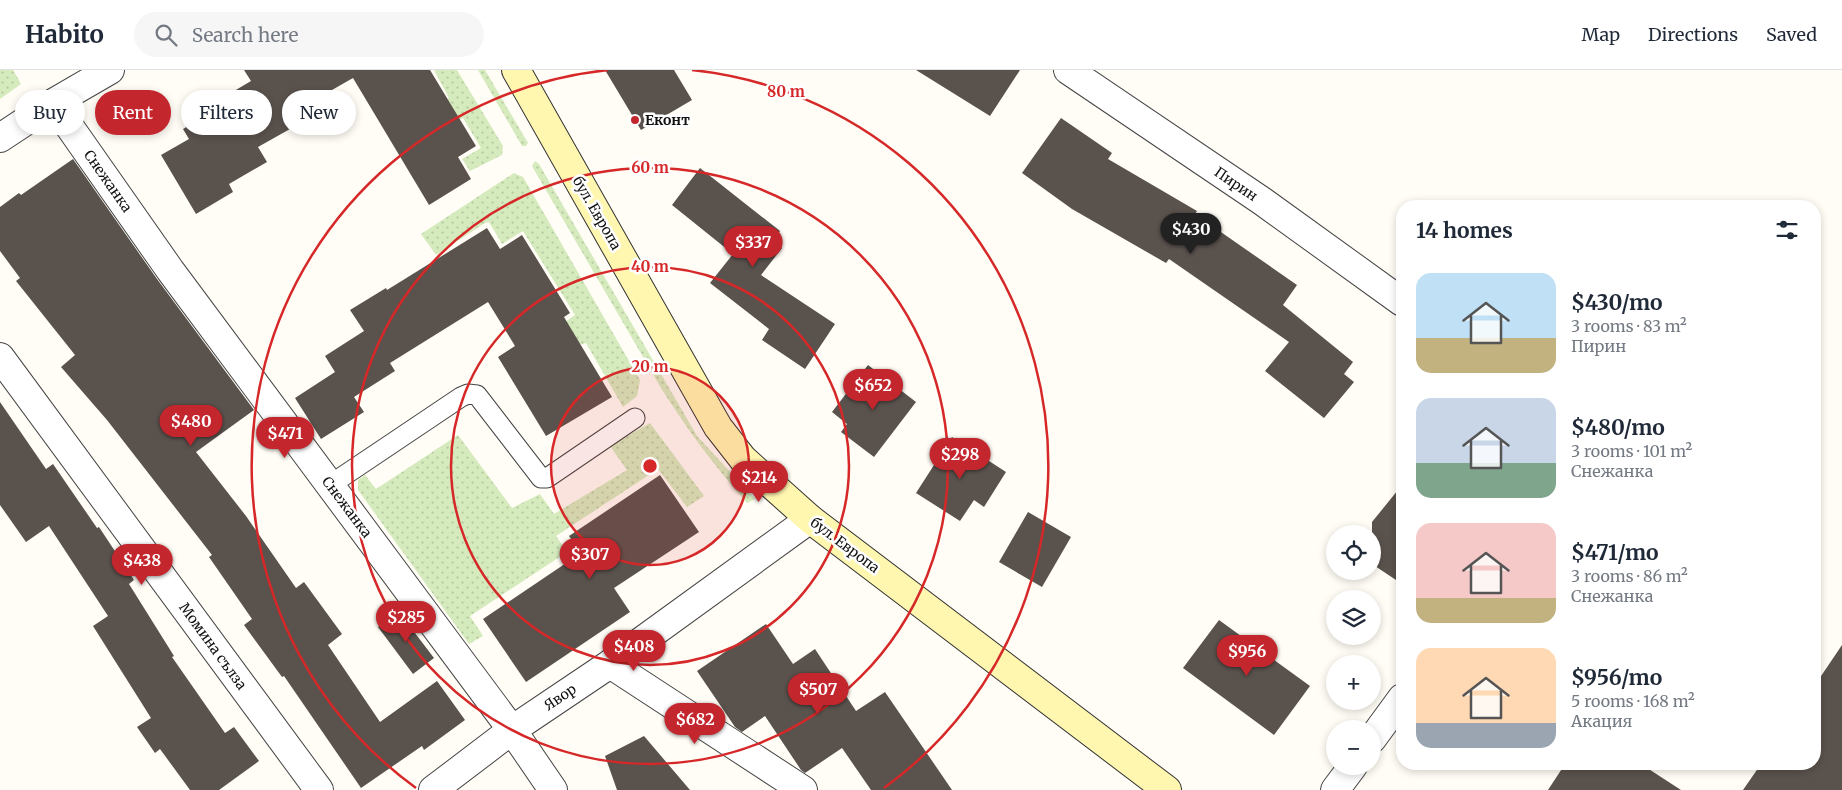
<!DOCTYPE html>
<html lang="en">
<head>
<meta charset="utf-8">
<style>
  :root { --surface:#fff; --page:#f6f6f7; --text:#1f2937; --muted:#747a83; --line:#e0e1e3; --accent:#c4262e }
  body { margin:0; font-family:Merriweather,serif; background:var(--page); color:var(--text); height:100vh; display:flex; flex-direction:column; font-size:19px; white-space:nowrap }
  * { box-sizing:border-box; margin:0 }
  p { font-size:16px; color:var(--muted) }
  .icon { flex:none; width:28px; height:28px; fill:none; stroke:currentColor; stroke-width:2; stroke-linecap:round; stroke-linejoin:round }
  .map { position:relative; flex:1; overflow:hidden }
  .panel { position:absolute; left:1396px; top:130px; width:425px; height:570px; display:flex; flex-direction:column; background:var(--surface); border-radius:20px; box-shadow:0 2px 8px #0003 }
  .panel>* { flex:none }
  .guide { position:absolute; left:15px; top:20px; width:475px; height:45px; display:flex; gap:10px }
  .fabs { position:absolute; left:1326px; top:455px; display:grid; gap:10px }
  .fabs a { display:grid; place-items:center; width:55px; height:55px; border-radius:50%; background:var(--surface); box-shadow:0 2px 8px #0003; font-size:25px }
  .price { position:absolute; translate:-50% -42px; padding:0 11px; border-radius:18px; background:var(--accent); color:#fff; font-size:16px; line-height:32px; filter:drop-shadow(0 1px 2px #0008) }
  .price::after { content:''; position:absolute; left:50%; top:30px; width:15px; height:11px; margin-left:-8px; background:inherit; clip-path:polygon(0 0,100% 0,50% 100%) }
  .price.current { background:#222; color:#fff }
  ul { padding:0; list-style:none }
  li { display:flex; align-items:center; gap:15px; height:125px; padding:0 20px }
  li span { display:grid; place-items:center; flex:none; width:140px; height:100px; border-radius:15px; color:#555 }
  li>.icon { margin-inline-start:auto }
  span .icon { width:60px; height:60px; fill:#fffc; stroke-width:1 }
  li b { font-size:21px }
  h2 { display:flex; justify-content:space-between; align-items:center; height:60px; padding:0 20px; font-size:21px }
  .tag { padding:0 18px; border-radius:22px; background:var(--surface); box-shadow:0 2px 8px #0003; font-size:18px; line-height:45px }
  .tag.current { background:var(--accent); color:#fff }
  header { display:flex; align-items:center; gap:30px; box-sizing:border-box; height:70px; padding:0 25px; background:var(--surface); border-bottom:1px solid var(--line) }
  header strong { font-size:24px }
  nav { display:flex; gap:28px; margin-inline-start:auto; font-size:18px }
  .search { width:350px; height:45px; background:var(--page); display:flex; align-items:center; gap:12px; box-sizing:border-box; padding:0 18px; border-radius:28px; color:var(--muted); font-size:19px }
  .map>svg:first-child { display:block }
</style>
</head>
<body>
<header>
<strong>Habito</strong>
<div class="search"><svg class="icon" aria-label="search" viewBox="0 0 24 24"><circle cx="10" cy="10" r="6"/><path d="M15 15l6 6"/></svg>Search here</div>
<nav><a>Map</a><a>Directions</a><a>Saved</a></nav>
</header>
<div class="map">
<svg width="1842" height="720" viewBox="0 0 1842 720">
  <defs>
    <pattern id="grass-dots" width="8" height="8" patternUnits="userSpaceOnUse" patternTransform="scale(1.25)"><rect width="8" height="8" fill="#d5ebbd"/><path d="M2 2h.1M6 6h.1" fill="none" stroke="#b6c8a1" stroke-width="1.8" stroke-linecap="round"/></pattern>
  </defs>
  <rect width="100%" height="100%" fill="#fffdf5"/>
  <!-- grass -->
  <path fill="url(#grass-dots)" d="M 0,0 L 13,0 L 21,14 L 0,29 Z
    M 434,0 L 457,0 L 503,76 L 502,85 L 470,101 L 462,89 L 481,78 L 463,48 L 444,59 L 432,39 L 449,28 Z
    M 478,0 L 485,0 L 528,73 L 526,76 L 522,76 Z
    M 535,91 L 539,94 L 697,366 L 755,429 L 747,433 C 715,397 687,359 661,318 L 532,96 Z
    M 514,103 L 523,107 L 640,310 L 637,326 L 623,337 L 586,273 L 579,275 L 565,252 L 575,245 L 523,161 L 502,174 L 489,152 L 485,153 L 436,185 L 421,164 Z
    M 650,353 L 704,426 L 687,437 L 658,399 L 556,466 L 567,482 L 470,546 L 483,566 L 469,574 L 358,420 L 358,410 L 365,405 L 376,419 L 458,365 L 512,438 L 540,424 L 554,444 L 627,400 L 610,376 Z"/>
  <!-- building -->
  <path fill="#5a524d" d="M 244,0 L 430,0 L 476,76 L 458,87 L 471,109 L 429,135 L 353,8 L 283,48 L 290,59 L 258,77 L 267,92 L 229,114 L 233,122 L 196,144 L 161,85 L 189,69 L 183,59 L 222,36 L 219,30 L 251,11 Z
    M 605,0 L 674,0 L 692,30 L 641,60 Z
    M 916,0 L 1020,0 L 990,46 Z
    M 1061,48 L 1112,83 L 1108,89 L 1197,141 L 1195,144 L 1297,215 L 1283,235 L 1353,292 L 1344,304 L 1354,312 L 1324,348 L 1265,301 L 1289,272 L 1169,189 L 1166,193 L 1072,139 L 1022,103 Z
    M 73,89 L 157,209 L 254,340 L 196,382 L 246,446 L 296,518 L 304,512 L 342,564 L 328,575 L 380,652 L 437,611 L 465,650 L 424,680 L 422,676 L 361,718 L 284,606 L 282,607 L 244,555 L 252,549 L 209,487 L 212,485 L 107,350 L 61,297 L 75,285 L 16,211 L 20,208 L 0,181 L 0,137 L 19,123 L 21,125 Z
    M 700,98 L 780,161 L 773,170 L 782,178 L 761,205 L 835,254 L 805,299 L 762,270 L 769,259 L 710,213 L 733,184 L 672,135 Z
    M 487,158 L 500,179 L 522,165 L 570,243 L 564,247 L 612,327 L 546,366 L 498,287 L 515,276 L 488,232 L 390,293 L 395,301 L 354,327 L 364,342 L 321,369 L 295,328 L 335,302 L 325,286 L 364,261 L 350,240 L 386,218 L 387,220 Z
    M 868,295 L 916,332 L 874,387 L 841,362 L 847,354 L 832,342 Z
    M 0,332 L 46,399 L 53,394 L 97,458 L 99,457 L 134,510 L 129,514 L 174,586 L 172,587 L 225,663 L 234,657 L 259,691 L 219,720 L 190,720 L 160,679 L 155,683 L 137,657 L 151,648 L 93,556 L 108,546 L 49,456 L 26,472 L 0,435 Z
    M 952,367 L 1006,402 L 984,437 L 974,430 L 960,451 L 916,423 Z
    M 660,405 L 699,462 L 614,518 L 630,542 L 526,612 L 483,549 L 581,483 L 569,466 Z
    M 1402,415 L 1402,514 L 1372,494 L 1372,452 Z
    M 1028,442 L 1071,467 L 1042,517 L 999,492 Z
    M 399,542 L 434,588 L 413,604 L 378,557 Z
    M 1219,550 L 1310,616 L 1274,665 L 1183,598 Z
    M 766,554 L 793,594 L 815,579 L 856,641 L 885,622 L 952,720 L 871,720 L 842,678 L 805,703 L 801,700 L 765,646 L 742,662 L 735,657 L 697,601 Z
    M 1842,575 L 1842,720 L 1743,720 L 1761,694 L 1815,694 L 1815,615 Z
    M 644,666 L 690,720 L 617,720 L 605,686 Z
    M 1565,694 L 1641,694 L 1681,720 L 1548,720 Z"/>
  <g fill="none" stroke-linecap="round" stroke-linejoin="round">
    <!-- lane casing -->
    <g stroke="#444" stroke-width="21">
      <path id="lane" d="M 330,415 L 461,327 L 468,324 L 477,325 L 541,408 L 547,408 L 635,348"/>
    </g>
    <!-- street casing -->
    <g stroke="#444" stroke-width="30">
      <path id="street" d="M 1068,0 L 1262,131 L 1402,232
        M 53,33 L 170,200 L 512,660 L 553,720
        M 0,68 L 53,33 L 110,0
        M 0,287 L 319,720
        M 610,594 L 803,720
        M 1372,669 L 1402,628
        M 433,720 L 512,660 L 610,594 L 810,449
        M 1335,720 L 1353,696"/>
    </g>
    <!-- secondary casing -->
    <g stroke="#333" stroke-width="30">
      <path id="secondary" d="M 516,0 L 718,357 L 743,389 L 810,449 L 1167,720"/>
    </g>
    <!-- lane -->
    <use href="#lane" stroke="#fff" stroke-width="19"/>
    <!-- street -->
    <use href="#street" stroke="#fff" stroke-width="28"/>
    <!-- secondary -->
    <use href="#secondary" stroke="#fff6b0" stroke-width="28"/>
  </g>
  <!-- distance rings -->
  <circle cx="650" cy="396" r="99" fill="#d62828" fill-opacity=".12"/>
  <g fill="none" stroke="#d62828" stroke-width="2.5">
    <circle cx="650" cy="396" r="99"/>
    <circle cx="650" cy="396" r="199"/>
    <circle cx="650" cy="396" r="298"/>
    <path d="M416 718A398 398 0 0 1 608 0M692 0A398 398 0 0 1 884 718"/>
  </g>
  <!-- markers -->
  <circle fill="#c4262e" stroke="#fff" stroke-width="2" cx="635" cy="50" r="5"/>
  <g text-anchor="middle" stroke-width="5" stroke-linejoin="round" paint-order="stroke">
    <!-- poi labels -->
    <g font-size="14" font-weight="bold" fill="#111" stroke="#fff" text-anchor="start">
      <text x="645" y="55">Еконт</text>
    </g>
    <!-- street labels -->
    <g font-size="14" fill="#111" stroke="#fff">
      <text transform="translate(108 111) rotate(55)" y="5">Снежанка</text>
      <text transform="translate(1236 114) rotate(34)" y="5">Пирин</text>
      <text transform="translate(597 143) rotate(60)" y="5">бул. Европа</text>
      <text transform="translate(347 437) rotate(53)" y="5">Снежанка</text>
      <text transform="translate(845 475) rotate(37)" y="5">бул. Европа</text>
      <text transform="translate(213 576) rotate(54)" y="5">Момина сълза</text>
      <text transform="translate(560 627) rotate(-34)" y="5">Явор</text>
    </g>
  </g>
  <circle cx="650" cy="396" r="8" fill="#d62828" stroke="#fff" stroke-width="2.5"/>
  <g font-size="15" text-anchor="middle" font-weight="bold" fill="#d62828" stroke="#fff" stroke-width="5" stroke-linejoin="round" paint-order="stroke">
    <text x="786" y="27">80 m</text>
    <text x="650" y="103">60 m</text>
    <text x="650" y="202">40 m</text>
    <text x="650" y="302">20 m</text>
  </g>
</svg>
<div class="fabs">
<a><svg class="icon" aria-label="locate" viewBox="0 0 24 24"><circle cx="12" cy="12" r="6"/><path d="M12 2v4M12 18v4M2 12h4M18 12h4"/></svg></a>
<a><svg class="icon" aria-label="layers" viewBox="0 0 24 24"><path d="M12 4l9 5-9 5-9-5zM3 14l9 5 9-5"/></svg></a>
<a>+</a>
<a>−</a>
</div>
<b class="price current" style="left:1191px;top:185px">$430</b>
<b class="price" style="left:753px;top:198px">$337</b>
<b class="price" style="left:873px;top:341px">$652</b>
<b class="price" style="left:191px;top:377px">$480</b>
<b class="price" style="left:285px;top:389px">$471</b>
<b class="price" style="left:960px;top:410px">$298</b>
<b class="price" style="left:759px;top:433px">$214</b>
<b class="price" style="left:590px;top:510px">$307</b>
<b class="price" style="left:142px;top:516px">$438</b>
<b class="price" style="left:406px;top:573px">$285</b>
<b class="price" style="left:634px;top:602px">$408</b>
<b class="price" style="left:1247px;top:607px">$956</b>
<b class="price" style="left:818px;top:645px">$507</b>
<b class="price" style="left:695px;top:675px">$682</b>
<div class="guide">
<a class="tag">Buy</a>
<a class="tag current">Rent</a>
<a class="tag">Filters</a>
<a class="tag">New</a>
</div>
<section class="panel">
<h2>14 homes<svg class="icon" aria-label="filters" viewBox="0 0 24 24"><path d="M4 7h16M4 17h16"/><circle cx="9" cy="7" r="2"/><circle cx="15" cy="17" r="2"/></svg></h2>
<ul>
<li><span style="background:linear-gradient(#bfe0f5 65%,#c2b280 0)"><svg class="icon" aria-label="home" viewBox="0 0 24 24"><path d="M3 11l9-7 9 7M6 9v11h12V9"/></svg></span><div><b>$430/mo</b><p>3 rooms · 83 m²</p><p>Пирин</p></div></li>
<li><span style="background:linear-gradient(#c9d6e8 65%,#7fa58c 0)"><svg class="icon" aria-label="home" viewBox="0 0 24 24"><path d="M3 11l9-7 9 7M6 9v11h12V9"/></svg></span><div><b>$480/mo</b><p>3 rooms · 101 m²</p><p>Снежанка</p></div></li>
<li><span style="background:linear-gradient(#f6c9c9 75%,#c2b280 0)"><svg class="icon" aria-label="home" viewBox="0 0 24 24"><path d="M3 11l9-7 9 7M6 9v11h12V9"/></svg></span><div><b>$471/mo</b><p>3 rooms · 86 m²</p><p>Снежанка</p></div></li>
<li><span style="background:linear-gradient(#ffd9b3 75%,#9aa5b1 0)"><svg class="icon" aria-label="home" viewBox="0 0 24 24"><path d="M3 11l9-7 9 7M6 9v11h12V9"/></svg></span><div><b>$956/mo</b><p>5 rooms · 168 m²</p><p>Акация</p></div></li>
</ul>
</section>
</div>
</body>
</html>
